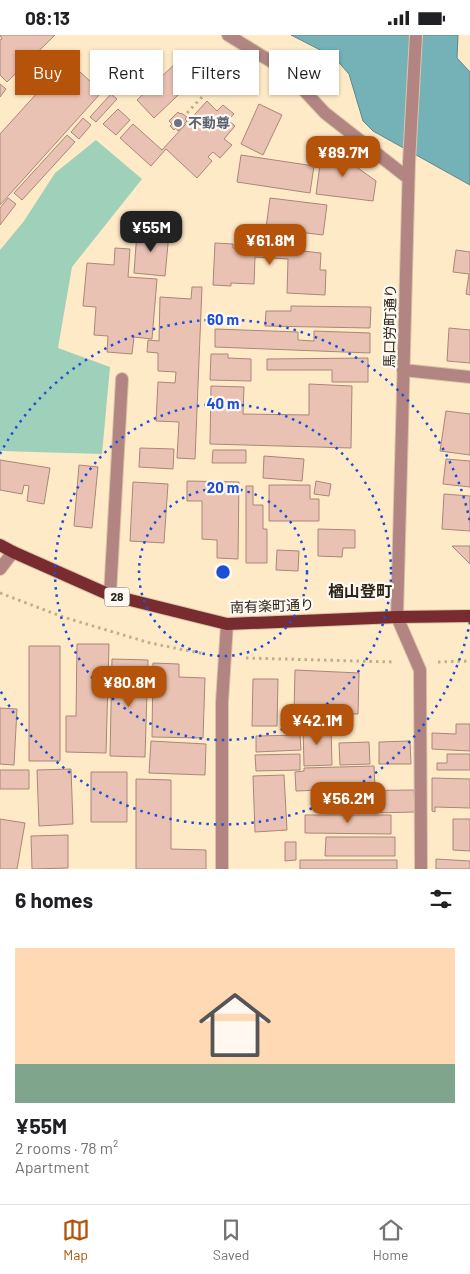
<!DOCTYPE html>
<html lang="en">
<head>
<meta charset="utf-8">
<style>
  :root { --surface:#fff; --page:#f2f2f2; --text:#202124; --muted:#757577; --line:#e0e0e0; --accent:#b45309 }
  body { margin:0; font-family:Barlow,"Noto Sans JP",sans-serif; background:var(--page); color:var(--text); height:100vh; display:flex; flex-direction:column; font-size:19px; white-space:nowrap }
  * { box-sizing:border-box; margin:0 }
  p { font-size:16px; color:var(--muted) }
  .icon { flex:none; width:28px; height:28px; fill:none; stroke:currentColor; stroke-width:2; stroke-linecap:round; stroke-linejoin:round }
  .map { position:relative; height:834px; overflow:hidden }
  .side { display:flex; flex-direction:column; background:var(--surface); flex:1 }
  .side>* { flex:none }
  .banner { position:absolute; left:15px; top:15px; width:440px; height:45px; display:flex; gap:10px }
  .price { position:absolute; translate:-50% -42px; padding:0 11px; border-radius:10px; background:var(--accent); color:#fff; font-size:16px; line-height:32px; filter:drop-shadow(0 1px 2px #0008) }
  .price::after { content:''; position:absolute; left:50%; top:30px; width:15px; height:11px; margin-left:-8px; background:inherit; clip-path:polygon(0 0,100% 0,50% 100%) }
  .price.active { background:#222; color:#fff }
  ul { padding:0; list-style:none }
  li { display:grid; align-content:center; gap:10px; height:265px; padding:0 15px }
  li+li { border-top:1px solid var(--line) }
  li span { display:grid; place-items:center; height:155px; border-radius:0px; color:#555 }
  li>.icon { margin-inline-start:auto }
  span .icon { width:90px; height:90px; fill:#fffc; stroke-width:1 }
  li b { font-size:21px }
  h2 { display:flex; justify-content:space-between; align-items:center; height:60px; padding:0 15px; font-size:21px }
  .chip { padding:0 18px; border-radius:0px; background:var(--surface); box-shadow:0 1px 4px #0004; font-size:18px; line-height:45px }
  .chip.active { background:var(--accent); color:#fff }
  .status { display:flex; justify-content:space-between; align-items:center; height:35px; padding:0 25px; background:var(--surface); direction:ltr }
  .status svg { height:14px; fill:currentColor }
  .menu { display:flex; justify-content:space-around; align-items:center; height:70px; border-top:1px solid var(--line); background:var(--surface); font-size:14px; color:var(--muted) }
  .menu a { display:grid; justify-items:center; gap:2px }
  .menu .active { color:var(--accent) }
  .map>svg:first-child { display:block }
</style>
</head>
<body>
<div class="status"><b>08:13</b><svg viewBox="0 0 49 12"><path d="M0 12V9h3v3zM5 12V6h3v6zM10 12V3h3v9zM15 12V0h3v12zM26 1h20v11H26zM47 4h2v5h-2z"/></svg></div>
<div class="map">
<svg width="470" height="834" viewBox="0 0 470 834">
  <rect width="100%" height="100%" fill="#ffeac8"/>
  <!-- green -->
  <path fill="#9fd1ba" d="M 96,105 L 142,144 L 72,232 L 58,313 L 110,332 L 102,419 L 0,416 L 0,215 L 24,186 L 55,138 Z"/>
  <!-- water -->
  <path fill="#74b2b8" stroke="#5e8787" d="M 291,0 L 458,0 L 457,23 L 470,37 L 470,150 L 373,96 L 363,86 L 349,39 L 334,22 Z"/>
  <!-- building -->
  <path fill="#e9c2b3" stroke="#aa8678" d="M 0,0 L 55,0 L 7,47 L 0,40 L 0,5 L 2,4 Z
    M 198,21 L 208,33 L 200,40 L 190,28 Z
    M 67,25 L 92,48 L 108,31 L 118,39 L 0,170 L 0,99 Z
    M 178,26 L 195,44 L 154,83 L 137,65 Z
    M 208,37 L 214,44 L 212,46 L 213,48 L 206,52 L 199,45 Z
    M 0,49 L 6,54 L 0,62 Z
    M 111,59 L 117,64 L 96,87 L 90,82 Z
    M 207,66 L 217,76 L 223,70 L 234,79 L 228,85 L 235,91 L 224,104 L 232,110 L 220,123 L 213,117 L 208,122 L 212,126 L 197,143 L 166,114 L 151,131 L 120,103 L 133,89 L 162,115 Z
    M 259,69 L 282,80 L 263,120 L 241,109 Z
    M 118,74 L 130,85 L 116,100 L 103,89 Z
    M 178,77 L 180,79 L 181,78 L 187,82 L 185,84 L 187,86 L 178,96 L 176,93 L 174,95 L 170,91 L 172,89 L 169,86 Z
    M 83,83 L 91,90 L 79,104 L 71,97 Z
    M 67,100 L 75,107 L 22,165 L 14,158 Z
    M 323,108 L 376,146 L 373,166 L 316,159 Z
    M 241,120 L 314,131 L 310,158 L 237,147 Z
    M 8,163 L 16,169 L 0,190 L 0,173 Z
    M 270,163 L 327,170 L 323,200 L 266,193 Z
    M 137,196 L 169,199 L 165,241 L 134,238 Z
    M 254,205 L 281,207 L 281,214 L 289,214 L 289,208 L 303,209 L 302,216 L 321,218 L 320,235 L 326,235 L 325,260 L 287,258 L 288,224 L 255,222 L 254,249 L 231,248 L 231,251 L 213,250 L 215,208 L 233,209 L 233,213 L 253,214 Z
    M 115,213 L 130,214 L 128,242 L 157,244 L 152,304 L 134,302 L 132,319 L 107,317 L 108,301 L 94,300 L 96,272 L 83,271 L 87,228 L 114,230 Z
    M 456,215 L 470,217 L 470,260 L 466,259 L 469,239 L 453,237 Z
    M 192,252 L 202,252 L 195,424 L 177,423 L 179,387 L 156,386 L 158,347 L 175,348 L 176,337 L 158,336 L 158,318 L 147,317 L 148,305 L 159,306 L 160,262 L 191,264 Z
    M 291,271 L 371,272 L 370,293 L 265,291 L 266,276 L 291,276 Z
    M 449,293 L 470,295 L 470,328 L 447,326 Z
    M 215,294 L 298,297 L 298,305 L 314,306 L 314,296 L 370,298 L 370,318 L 215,312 Z
    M 211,319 L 228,319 L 228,323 L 251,324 L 251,346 L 210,345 Z
    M 368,323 L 368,347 L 332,347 L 332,335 L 267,335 L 267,324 Z
    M 309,349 L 352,351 L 351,413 L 210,409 L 211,351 L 244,352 L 243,379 L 309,380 Z
    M 446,376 L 470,379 L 470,420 L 440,416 Z
    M 140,413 L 174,414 L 173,434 L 139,432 Z
    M 213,415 L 246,415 L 246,428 L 212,428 Z
    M 264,421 L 304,424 L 302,446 L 263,443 Z
    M 446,424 L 470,426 L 470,452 L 443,449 Z
    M 0,425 L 50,433 L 44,469 L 27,466 L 29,451 L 24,450 L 22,459 L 0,455 Z
    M 79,430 L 98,432 L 92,493 L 74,491 Z
    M 187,446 L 239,447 L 238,524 L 217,523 L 217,505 L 202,504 L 202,466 L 187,466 Z
    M 316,446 L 331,449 L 329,461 L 314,459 Z
    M 133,447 L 168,449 L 164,508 L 130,506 Z
    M 269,450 L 310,450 L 310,464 L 319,464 L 319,486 L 269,486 Z
    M 246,451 L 253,451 L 253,470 L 263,470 L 263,494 L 267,494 L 267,528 L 246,528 Z
    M 444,459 L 470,461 L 470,496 L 442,494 Z
    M 318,494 L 355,495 L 355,513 L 343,513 L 342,522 L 318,521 Z
    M 452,511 L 470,511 L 470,529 Z
    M 277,515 L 299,516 L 298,536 L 276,535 Z
    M 77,609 L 109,609 L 106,718 L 66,717 L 66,681 L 76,681 Z
    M 29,611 L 60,611 L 60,726 L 29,726 Z
    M 112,624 L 148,625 L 145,722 L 110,721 Z
    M 153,628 L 179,629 L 179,642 L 205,643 L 203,703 L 152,702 Z
    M 295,635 L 359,638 L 358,679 L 294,677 Z
    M 253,644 L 278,644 L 277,691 L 252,691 Z
    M 0,673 L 17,674 L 14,730 L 0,729 Z
    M 456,689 L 470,689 L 470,716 L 432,714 L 432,698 L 456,699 Z
    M 303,691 L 331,691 L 332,730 L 304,731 Z
    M 300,700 L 301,715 L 256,717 L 256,701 Z
    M 151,706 L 206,709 L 205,740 L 149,738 Z
    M 410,706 L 411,729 L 379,729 L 379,707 Z
    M 369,707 L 370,729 L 340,730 L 339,708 Z
    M 300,719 L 300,735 L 256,736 L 255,720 Z
    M 447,719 L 470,719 L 470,735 L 437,735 L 437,728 L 447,728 Z
    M 374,731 L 375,753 L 296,756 L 295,737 L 304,736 L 304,733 Z
    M 71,734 L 73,789 L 39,791 L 37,735 Z
    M 0,735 L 29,735 L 29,754 L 0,754 Z
    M 91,737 L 127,737 L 127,787 L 91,787 Z
    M 284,740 L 287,795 L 255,797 L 253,741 Z
    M 432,743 L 470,744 L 470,773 L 435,772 L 435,777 L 432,776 Z
    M 136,744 L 171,745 L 171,814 L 206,815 L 206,834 L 136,834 Z
    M 414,755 L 415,777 L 327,779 L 326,756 Z
    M 305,780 L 391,780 L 391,799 L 305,798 Z
    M 0,784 L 25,788 L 17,834 L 0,834 Z
    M 453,784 L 470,784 L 470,816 L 453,815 Z
    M 68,800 L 68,833 L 32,834 L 31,801 Z
    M 326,802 L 395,802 L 395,821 L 325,821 Z
    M 285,807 L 296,807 L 296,825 L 285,826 Z
    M 436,824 L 470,826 L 470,834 L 436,834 Z
    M 300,825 L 397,825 L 397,834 L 300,834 Z"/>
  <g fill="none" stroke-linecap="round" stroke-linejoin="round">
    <!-- minor casing -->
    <g stroke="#d9c6a8" stroke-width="14">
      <path id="minor" d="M 228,0 L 285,35 L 325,78 L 408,143
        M 416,0 L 409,127 L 397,582 L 420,635 L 421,834
        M 403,335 L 470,342
        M 0,534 L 13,517
        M 110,560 L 122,344
        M 222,834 L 222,667 L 227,589"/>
    </g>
    <!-- major casing -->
    <g stroke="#d9c6a8" stroke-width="14">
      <path id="major" d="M 0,510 L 13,517 L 110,560 L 227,589 L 397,582 L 470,581"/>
    </g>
    <!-- path -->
    <path stroke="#bfae92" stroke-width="3" stroke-dasharray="2.5 4" stroke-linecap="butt" d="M 187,78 L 234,28
      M 0,558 L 63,582 L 150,608 L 205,619
      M 246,623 L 394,627
      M 438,627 L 470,626"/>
    <!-- minor -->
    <use href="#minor" stroke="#b28583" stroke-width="12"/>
    <!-- major -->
    <use href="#major" stroke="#782c2f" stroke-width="12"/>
  </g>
  <!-- distance rings -->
  <g fill="none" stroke="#1d4ed8" stroke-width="2.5" stroke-dasharray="2.5 5">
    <circle cx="223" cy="537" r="84"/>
    <circle cx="223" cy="537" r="168"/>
    <path d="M470 587A252 252 0 0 1 0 655M0 419A252 252 0 0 1 470 487"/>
  </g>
  <!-- markers -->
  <circle fill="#6b7280" stroke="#fefaf3" stroke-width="2" cx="178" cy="88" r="5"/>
  <g text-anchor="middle" stroke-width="4.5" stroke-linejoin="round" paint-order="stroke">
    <!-- shield labels -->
    <rect fill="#fefaf3" stroke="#6a6458" stroke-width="1" x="104.5" y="552.5" width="25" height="19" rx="4"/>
    <g font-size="12" font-weight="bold" fill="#2b2316">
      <text x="117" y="566">28</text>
    </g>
    <!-- worship labels -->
    <g font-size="14" font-weight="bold" fill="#5b616d" stroke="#fefaf3" text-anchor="start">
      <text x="188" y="93">不動尊</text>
    </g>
    <!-- street labels -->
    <g font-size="14" fill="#2b2316" stroke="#fefaf3">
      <text transform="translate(390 291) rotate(-89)" y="5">馬口労町通り</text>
      <text transform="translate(272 571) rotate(-2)" y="5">南有楽町通り</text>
    </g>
    <!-- quarter labels -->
    <g font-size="16" font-weight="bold" fill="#2b2316" stroke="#fefaf3">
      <text x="360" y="562">楢山登町</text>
    </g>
  </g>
  <circle cx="223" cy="537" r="8" fill="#1d4ed8" stroke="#fefaf3" stroke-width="2.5"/>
  <g font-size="15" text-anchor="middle" font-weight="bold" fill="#1d4ed8" stroke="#fefaf3" stroke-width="4.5" stroke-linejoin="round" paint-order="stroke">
    <text x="223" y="290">60 m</text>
    <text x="223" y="374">40 m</text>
    <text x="223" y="458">20 m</text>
  </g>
</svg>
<b class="price" style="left:343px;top:143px">¥89.7M</b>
<b class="price active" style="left:151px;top:218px">¥55M</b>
<b class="price" style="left:270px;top:231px">¥61.8M</b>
<b class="price" style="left:129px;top:673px">¥80.8M</b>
<b class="price" style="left:317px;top:711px">¥42.1M</b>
<b class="price" style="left:348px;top:789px">¥56.2M</b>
<div class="banner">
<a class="chip active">Buy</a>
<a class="chip">Rent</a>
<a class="chip">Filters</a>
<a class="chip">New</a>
</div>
</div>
<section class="side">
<h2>6 homes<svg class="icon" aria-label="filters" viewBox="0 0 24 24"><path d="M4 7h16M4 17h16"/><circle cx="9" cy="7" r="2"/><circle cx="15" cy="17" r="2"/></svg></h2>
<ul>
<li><span style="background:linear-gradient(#ffd9b3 75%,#7fa58c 0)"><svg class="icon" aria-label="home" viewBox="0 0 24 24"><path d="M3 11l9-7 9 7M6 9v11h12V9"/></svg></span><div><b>¥55M</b><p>2 rooms · 78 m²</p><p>Apartment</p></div></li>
</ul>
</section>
<nav class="menu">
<a class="active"><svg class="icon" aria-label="map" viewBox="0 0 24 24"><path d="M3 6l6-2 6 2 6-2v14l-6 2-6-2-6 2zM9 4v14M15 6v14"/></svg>Map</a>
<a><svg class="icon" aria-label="saved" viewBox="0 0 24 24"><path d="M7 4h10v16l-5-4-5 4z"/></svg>Saved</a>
<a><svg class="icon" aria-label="home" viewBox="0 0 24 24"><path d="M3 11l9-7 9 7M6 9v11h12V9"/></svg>Home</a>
</nav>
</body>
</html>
